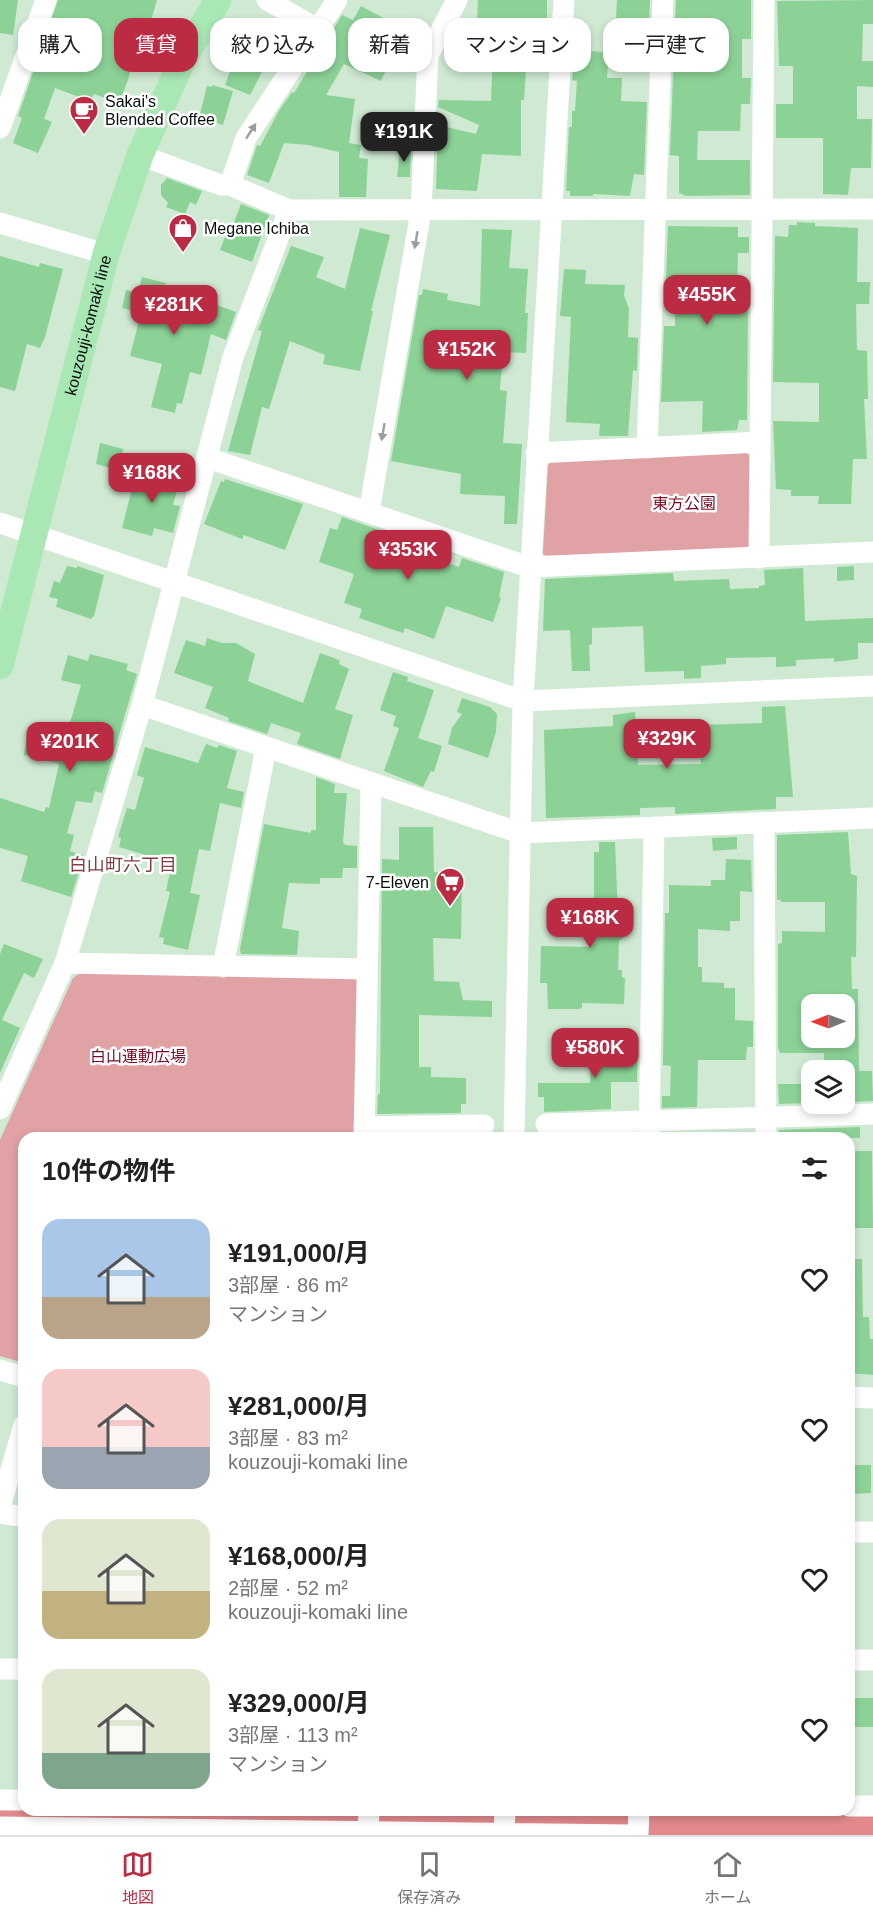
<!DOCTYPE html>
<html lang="ja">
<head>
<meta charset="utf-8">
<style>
  :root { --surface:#fff; --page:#f2f2f2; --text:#222; --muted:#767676; --line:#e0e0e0; --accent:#bc2b44 }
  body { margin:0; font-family:Arial,"Noto Sans JP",sans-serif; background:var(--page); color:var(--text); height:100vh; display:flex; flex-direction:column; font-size:22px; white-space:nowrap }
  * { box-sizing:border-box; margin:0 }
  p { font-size:20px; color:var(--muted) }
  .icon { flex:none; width:33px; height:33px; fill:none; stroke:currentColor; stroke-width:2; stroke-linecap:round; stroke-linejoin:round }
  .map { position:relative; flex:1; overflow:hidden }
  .panel { position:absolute; left:18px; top:1132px; width:837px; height:684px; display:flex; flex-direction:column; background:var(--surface); border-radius:18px; box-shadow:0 3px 9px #0003 }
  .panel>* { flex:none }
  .hud { position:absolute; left:18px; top:18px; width:837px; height:54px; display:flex; gap:12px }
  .needle { width:39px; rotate:269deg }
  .controls { position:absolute; left:801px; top:994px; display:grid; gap:12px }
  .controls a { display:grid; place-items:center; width:54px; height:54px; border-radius:12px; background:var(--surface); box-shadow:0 3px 9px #0003; font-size:30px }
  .price { position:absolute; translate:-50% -51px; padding:0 14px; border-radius:12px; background:var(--accent); color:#fff; font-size:20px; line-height:39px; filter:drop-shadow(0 2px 3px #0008) }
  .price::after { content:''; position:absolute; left:50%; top:36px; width:18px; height:14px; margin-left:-9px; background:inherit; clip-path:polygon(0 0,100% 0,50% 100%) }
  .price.selected { background:#222; color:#fff }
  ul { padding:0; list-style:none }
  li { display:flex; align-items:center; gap:18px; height:150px; padding:0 24px }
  li span { display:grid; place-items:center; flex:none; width:168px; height:120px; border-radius:18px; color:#555 }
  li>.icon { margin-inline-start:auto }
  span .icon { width:72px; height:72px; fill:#fffc; stroke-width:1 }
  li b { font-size:26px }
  h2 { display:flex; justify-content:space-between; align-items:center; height:72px; padding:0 24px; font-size:26px }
  .tag { padding:0 21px; border-radius:18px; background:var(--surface); box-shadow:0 3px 9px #0003; font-size:21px; line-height:54px }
  .tag.selected { background:var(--accent); color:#fff }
  .tabs { display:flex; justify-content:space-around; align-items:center; height:84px; border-top:2px solid var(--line); background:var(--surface); font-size:16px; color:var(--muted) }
  .tabs a { display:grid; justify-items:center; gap:3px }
  .tabs .selected { color:var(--accent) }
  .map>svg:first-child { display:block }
</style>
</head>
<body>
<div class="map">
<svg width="873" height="1835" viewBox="0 0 873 1835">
  <rect width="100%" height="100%" fill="#cfe9d2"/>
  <!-- green -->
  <path fill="#e0a2a4" d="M 744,451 L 750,456 L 750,545 L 744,550 L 548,559 L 543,553 L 548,465 L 554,460 Z
    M 80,973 L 353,977 L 359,983 L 357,1138 L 24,1138 L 24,1363 L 0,1356 L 0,1140 L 73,978 Z"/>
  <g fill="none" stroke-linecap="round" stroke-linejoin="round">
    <!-- river -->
    <path stroke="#e2898d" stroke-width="33" d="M 0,1815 L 873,1822"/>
  </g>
  <!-- building -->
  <path fill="#8cd297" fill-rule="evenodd" d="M 0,0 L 18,0 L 13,35 L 0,33 Z
    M 58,0 L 157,0 L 145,41 L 134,38 L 124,70 L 130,72 L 128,80 L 119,103 L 94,94 L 90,101 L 55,88 L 44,119 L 52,122 L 38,153 L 13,143 L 22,118 L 18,116 Z
    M 478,0 L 547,0 L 547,26 L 529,24 L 524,100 L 521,100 L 521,156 L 482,154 L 477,191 L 436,189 L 438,125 L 476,134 L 479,125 L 438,107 L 439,100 L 491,101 L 494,24 L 477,21 Z
    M 617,0 L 650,0 L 649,23 L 619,21 L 616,18 Z
    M 676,0 L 751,0 L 751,39 L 742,39 L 742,78 L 751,78 L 750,104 L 741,104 L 740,131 L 698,131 L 697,160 L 750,160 L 750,195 L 686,196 L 679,193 L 679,156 L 670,155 Z
    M 873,0 L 873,24 L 863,24 L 862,61 L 873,61 L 873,87 L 857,86 L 857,119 L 872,119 L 871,168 L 851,168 L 848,195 L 823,194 L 823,138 L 776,138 L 776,104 L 793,104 L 793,66 L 779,66 L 777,1 Z
    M 361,6 L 419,37 L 413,50 L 405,45 L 401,54 L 394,52 L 381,81 L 344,64 L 326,95 L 355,99 L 349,143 L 361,145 L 359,158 L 368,159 L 366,197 L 339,197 L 339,152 L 308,145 L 284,143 L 269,183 L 247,175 L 257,145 L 260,146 L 280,109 L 292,92 L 294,93 L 342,15 L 353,20 Z
    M 576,49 L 609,53 L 607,78 L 622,78 L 621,101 L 647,102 L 644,175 L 634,174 L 630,196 L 593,194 L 593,196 L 570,196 L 570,191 L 566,191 L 569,127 L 572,127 L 572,111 L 575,111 L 577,81 L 572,80 Z
    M 236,55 L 265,66 L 250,95 L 225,85 Z
    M 212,85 L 233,91 L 223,125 L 199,118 L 207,86 L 212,87 Z
    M 400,149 L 411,149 L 410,177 L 397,177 Z
    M 167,178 L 202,191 L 196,205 L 190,202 L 185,214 L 166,207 L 168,203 L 161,195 L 161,185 Z
    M 241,204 L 269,215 L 252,262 L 220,250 L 226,234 L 229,235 Z
    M 797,222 L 815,223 L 815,226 L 858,228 L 857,282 L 870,282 L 869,304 L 856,304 L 857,350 L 867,351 L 868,399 L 864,399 L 867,459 L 853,459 L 851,504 L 818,504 L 819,496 L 791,496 L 791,490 L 776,489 L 773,421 L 819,422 L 819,383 L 773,382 L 775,236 L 788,237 L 789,225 L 797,225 Z
    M 668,226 L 738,227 L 738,237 L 749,237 L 749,253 L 738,253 L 737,306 L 748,306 L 747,420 L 739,420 L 737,430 L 702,432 L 703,401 L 661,402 L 664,326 L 675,326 L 676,280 L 666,280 Z
    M 360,228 L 390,235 L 371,311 L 373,311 L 360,371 L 323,364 L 325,355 L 290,341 L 269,409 L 262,407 L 250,455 L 228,451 L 262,331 L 258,330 L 291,246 L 324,257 L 316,277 L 345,289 Z
    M 482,229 L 512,230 L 509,268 L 528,269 L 525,313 L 528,313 L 526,353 L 503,352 L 500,390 L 507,391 L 503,443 L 522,444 L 517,524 L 504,524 L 505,496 L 460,494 L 461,474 L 391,461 L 419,295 L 422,295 L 423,289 L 448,294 L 447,300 L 480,306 Z
    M 0,256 L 39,267 L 40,263 L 63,269 L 45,337 L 40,348 L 27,344 L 15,391 L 0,387 Z
    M 564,269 L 586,270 L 585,284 L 625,285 L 624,295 L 629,309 L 628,337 L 638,338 L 637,371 L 633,370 L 628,436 L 599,436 L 600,424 L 566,422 L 571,317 L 560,316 Z
    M 142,277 L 166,283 L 165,286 L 236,312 L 226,340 L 211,334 L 201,375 L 190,372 L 182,404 L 177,403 L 175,413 L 151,407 L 162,364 L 130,356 L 141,313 L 122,308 L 126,290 L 138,293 Z
    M 100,443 L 123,449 L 118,470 L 96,464 Z
    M 137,469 L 180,479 L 173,505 L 180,506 L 173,533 L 154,528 L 152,536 L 122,528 Z
    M 225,479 L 303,504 L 285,550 L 244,535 L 242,539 L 204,524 L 221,481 L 224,482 Z
    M 342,517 L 391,534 L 388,543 L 426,556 L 459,567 L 462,558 L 504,572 L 499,597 L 501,598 L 493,622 L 446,606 L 434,639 L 405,628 L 403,633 L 359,618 L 362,609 L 344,603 L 354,574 L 319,562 L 330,528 L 337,530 Z
    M 67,566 L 77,568 L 77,566 L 104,575 L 94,616 L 91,619 L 56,607 L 58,599 L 49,597 L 54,581 L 60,583 Z
    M 854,566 L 854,580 L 837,581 L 837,567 Z
    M 803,568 L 805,621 L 873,618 L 873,643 L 858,643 L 858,659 L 834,662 L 834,658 L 796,660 L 796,666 L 776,667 L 776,657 L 726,658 L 726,664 L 701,666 L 701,678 L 684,679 L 684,671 L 645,672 L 643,626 L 592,628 L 592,644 L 589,645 L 590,671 L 572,671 L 570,630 L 543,631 L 545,579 L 673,573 L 674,581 L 729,579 L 730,589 L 759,588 L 759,586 L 765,585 L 764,570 Z
    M 207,638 L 222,643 L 236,643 L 255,654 L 248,681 L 303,703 L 320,653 L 334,658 L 340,661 L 339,664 L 349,669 L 335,709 L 353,715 L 340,759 L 297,744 L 301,733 L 271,723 L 267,734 L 228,721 L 229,718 L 205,708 L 213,687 L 174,673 L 186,640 L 205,646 Z
    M 90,654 L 128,664 L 126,670 L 137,674 L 102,793 L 95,791 L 92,803 L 76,801 L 67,833 L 74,835 L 70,851 L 84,856 L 71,897 L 21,881 L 28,856 L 0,848 L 0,798 L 44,812 L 46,807 L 49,808 L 59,764 L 24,755 L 28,727 L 66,737 L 81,685 L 61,680 L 68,655 L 88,661 Z
    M 393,672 L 408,677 L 407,681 L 434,690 L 418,738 L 442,746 L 434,772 L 431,771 L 423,787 L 384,771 L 399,728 L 393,726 L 396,716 L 380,710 Z
    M 462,698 L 490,707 L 497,714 L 496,732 L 488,758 L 448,744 L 452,728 L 462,714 L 457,712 Z
    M 785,706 L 793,797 L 776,797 L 776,809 L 675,814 L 675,807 L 640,808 L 640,815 L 546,818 L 544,730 L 613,726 L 613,715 L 635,712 L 638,765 L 701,764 L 699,725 L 762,723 L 762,707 Z
    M 206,744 L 217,748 L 219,745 L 237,751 L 227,788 L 244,792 L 241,808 L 220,803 L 210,851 L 199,849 L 190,893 L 200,895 L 188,950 L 163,944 L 164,938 L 159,937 L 170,892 L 166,891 L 172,863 L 119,847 L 121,838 L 118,837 L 127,808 L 135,810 L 144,778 L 137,775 L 145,747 L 198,763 Z
    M 316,777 L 335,784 L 334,793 L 347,793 L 343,842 L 345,845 L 357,846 L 357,868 L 343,868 L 342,878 L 320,878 L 320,884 L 289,883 L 282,928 L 299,931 L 297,955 L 241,954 L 240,949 L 264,824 L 311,833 L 311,830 L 316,830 Z
    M 399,827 L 433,827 L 434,872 L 462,875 L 461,939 L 433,938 L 434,981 L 459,982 L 463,1000 L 492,1001 L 492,1017 L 419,1015 L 419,1067 L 431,1067 L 431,1077 L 466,1078 L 466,1104 L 461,1104 L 461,1113 L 377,1114 L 378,1094 L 380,1094 L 382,859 L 399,860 Z
    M 848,832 L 851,874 L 857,876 L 856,957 L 851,957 L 852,989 L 858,989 L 859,1071 L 872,1071 L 873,1101 L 844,1102 L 844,1069 L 824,1069 L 824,1053 L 780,1053 L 778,1048 L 778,944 L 782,943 L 782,931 L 825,932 L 825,902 L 781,902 L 781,900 L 777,900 L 777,835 ZM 812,1005 L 844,1005 L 844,1038 L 812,1038 Z
    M 737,837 L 737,849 L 713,851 L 712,838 Z
    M 599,842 L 615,842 L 618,913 L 625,913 L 624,937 L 619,941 L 618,970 L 622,970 L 622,977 L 625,978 L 624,1004 L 582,1003 L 582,1008 L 579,1009 L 548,1009 L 547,983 L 540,983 L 541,946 L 591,947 L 594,913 L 594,852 L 599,852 Z
    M 726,859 L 751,860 L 752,892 L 740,891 L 740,921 L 730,921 L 730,931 L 698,929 L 698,967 L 702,967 L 702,982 L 724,983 L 724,988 L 735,988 L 735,1020 L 753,1021 L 753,1047 L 747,1047 L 746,1060 L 698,1060 L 697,1107 L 662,1108 L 662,1096 L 670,1096 L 671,1066 L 663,1065 L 665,913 L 669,913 L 669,885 L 711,886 L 711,880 L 725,880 Z
    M 4,944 L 43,959 L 34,978 L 24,973 L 2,1020 L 20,1028 L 0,1073 L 0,954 Z
    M 596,1041 L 638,1041 L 637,1082 L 611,1082 L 611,1109 L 544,1112 L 544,1097 L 538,1097 L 538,1083 L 590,1083 L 591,1049 L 594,1049 Z
    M 778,1084 L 807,1084 L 807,1103 L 779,1104 Z
    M 860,1127 L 860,1138 L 779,1138 L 779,1130 Z
    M 697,1132 L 696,1138 L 662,1138 L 662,1133 Z
    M 611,1135 L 611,1138 L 543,1138 L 543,1136 Z
    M 849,1151 L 872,1151 L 873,1228 L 849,1228 Z
    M 849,1259 L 862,1259 L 863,1317 L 869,1317 L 870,1339 L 873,1339 L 873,1375 L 849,1373 Z
    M 850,1465 L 871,1465 L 871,1493 L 850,1494 Z
    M 854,1698 L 873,1698 L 873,1727 L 854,1727 Z"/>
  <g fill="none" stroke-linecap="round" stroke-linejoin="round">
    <!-- minor -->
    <path stroke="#fff" stroke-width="21" d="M 267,0 L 319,30
      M 0,128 L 46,0
      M 140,155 L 221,185 L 230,185 L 289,210 L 873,209
      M 230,185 L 246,138 L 337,0
      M 0,223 L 106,254
      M 647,448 L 663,0
      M 536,453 L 760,442
      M 208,458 L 529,567 L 873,552
      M 369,512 L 421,211 L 428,55 L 457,0
      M 0,523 L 523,701 L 873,686
      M 759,558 L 764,0
      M 142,705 L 520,833 L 873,818
      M 764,823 L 766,1138
      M 65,963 L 367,969
      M 223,967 L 266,748
      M 0,1109 L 65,963 L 142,705 L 233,357 L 289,210
      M 546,1124 L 873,1114
      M 364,1127 L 484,1125
      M 364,1138 L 371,784
      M 514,1138 L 523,701 L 564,0
      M 649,1138 L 654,827
      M 0,1370 L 24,1377
      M 849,1397 L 873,1398
      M 0,1507 L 24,1425
      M 0,1513 L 24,1517
      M 849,1532 L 873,1532
      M 849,1660 L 873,1660
      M 0,1669 L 24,1669
      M 0,1800 L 24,1800
      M 849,1806 L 873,1806
      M 0,1827 L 633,1835
      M 368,1835 L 369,1810
      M 504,1835 L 505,1810
      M 638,1835 L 639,1810"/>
    <!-- major -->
    <path stroke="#a9e8b5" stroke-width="27" id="s1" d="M 0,666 L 106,254 L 140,155 L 181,63 L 218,0"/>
  </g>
  <!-- one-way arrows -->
  <defs><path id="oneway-solid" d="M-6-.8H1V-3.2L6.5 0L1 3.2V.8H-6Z" transform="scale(1.5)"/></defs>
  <g fill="#9b9f9c">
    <use href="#oneway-solid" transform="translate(251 131) rotate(-57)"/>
    <use href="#oneway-solid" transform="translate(416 240) rotate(100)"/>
    <use href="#oneway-solid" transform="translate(383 432) rotate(100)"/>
  </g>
  <!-- icons -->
  <defs>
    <g id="cafe-pin" transform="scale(1.5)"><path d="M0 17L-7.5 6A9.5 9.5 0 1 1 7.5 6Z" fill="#bc2b44" stroke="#fff"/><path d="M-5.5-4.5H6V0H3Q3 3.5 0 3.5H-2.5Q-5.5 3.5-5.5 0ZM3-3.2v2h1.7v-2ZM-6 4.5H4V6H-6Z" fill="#fff"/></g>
    <g id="shop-pin" transform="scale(1.5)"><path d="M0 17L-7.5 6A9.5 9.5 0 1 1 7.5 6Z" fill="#bc2b44" stroke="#fff"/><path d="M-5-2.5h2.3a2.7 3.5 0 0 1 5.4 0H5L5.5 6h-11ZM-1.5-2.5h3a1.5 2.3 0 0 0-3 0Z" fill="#fff"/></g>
    <g id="supermarket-pin" transform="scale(1.5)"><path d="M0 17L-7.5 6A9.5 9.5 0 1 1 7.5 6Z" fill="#bc2b44" stroke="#fff"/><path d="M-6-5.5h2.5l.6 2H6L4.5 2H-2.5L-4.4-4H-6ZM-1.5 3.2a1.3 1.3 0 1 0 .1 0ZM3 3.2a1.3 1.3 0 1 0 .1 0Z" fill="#fff"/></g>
  </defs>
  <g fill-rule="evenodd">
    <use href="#cafe-pin" x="84" y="110"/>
    <use href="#shop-pin" x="183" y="228"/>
    <use href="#supermarket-pin" x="450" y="882"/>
  </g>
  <g text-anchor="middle" stroke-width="5" stroke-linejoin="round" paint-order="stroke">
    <!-- poi labels -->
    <g font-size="16" fill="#060f08" stroke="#fff" text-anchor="start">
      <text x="105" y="107">Sakai's<tspan x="105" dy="18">Blended Coffee</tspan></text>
      <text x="204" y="234">Megane Ichiba</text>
      <text x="429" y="888" text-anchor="end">7-Eleven</text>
    </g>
    <!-- street labels -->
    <g font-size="16" fill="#060f08" stroke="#fff">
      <text dy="6" stroke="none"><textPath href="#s1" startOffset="352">kouzouji-komaki line</textPath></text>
    </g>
    <!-- park labels -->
    <g font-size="16" fill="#780b23" stroke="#fff">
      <text x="684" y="509">東方公園</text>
      <text x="138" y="1062">白山運動広場</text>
    </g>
    <!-- neighbourhood labels -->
    <g font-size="18" fill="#843b41" stroke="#fff">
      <text x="123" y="871">白山町六丁目</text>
    </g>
  </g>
</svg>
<div class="controls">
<a><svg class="needle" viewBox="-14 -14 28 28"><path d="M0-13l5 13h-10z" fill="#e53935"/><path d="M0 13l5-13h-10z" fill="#767676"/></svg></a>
<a><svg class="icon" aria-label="layers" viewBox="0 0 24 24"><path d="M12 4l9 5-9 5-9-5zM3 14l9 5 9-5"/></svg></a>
</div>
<b class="price selected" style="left:404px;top:163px">¥191K</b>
<b class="price" style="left:707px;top:326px">¥455K</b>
<b class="price" style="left:174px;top:336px">¥281K</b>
<b class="price" style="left:467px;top:381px">¥152K</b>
<b class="price" style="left:152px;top:504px">¥168K</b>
<b class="price" style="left:408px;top:581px">¥353K</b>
<b class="price" style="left:667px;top:770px">¥329K</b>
<b class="price" style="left:70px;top:773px">¥201K</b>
<b class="price" style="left:590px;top:949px">¥168K</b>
<b class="price" style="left:595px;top:1079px">¥580K</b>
<div class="hud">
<a class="tag">購入</a>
<a class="tag selected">賃貸</a>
<a class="tag">絞り込み</a>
<a class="tag">新着</a>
<a class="tag">マンション</a>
<a class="tag">一戸建て</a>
</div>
<section class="panel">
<h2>10件の物件<svg class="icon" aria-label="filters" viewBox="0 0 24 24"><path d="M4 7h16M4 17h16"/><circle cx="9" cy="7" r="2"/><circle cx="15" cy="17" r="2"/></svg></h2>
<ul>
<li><span style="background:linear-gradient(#a9c7e8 65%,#b9a48a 0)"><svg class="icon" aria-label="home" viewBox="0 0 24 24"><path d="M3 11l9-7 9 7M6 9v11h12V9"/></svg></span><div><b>¥191,000/月</b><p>3部屋 · 86 m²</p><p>マンション</p></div><svg class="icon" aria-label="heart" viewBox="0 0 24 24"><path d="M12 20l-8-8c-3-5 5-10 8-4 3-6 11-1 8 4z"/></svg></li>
<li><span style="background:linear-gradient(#f6c9c9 65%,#9aa5b1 0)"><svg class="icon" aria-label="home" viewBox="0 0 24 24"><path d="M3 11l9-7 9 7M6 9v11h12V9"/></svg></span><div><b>¥281,000/月</b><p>3部屋 · 83 m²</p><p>kouzouji-komaki line</p></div><svg class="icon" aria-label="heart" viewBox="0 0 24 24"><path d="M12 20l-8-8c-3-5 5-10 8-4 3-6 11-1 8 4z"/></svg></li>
<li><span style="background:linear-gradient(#dfe7d0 60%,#c2b280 0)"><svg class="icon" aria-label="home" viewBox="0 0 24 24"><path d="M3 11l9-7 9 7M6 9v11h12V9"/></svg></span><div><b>¥168,000/月</b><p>2部屋 · 52 m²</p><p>kouzouji-komaki line</p></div><svg class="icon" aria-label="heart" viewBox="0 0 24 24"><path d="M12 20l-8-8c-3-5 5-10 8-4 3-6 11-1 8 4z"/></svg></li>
<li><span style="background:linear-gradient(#dfe7d0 70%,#7fa58c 0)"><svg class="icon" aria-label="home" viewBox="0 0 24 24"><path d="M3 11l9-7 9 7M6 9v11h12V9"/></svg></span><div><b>¥329,000/月</b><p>3部屋 · 113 m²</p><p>マンション</p></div><svg class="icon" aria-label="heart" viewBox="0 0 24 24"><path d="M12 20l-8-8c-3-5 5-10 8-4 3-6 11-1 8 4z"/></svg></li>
</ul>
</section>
</div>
<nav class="tabs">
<a class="selected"><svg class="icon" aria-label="map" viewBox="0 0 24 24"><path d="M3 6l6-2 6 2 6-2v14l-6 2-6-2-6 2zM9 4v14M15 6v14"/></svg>地図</a>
<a><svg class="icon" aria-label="saved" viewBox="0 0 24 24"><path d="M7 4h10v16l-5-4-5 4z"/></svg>保存済み</a>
<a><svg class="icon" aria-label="home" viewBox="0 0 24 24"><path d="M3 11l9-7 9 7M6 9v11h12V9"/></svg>ホーム</a>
</nav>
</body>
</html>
